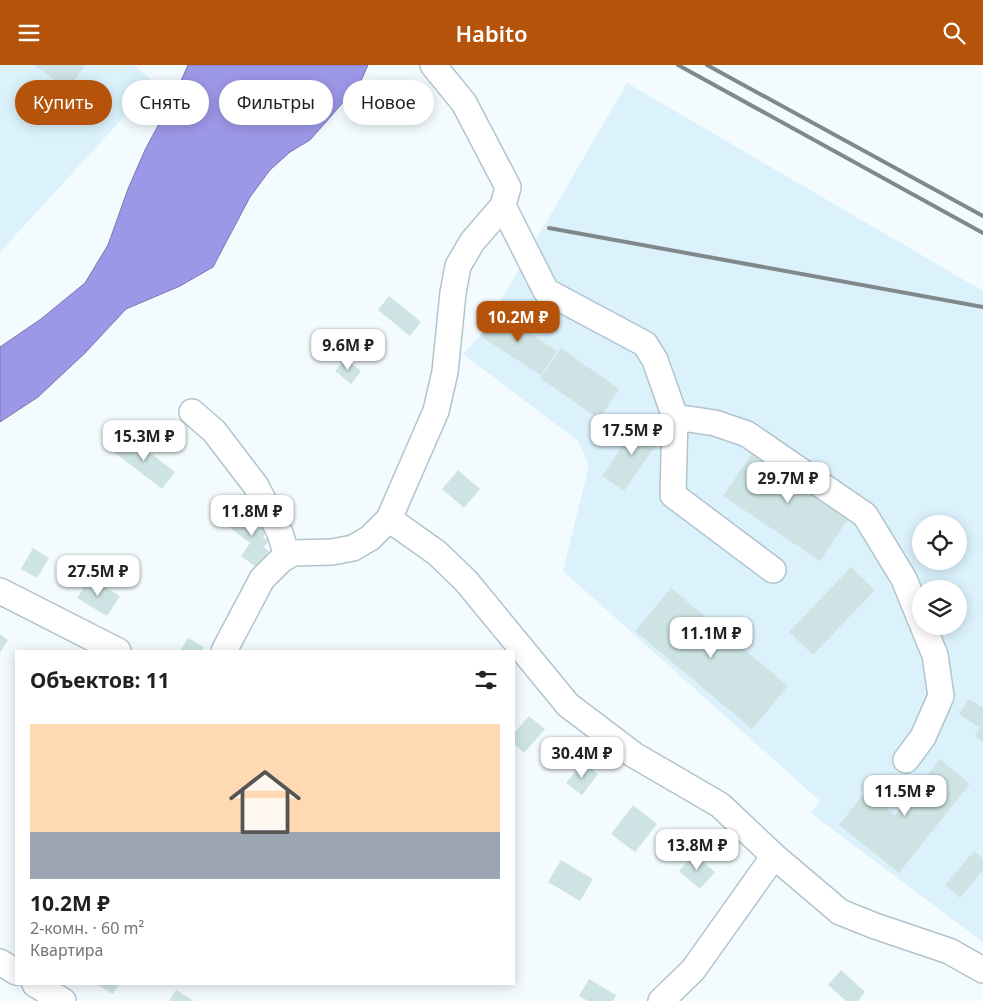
<!DOCTYPE html>
<html lang="ru">
<head>
<meta charset="utf-8">
<style>
  :root { --surface:#fff; --page:#f2f2f2; --text:#202124; --muted:#757577; --accent:#b45309 }
  body { margin:0; font-family:"Noto Sans",sans-serif; background:var(--page); color:var(--text); height:100vh; display:flex; flex-direction:column; font-size:19px; white-space:nowrap }
  * { box-sizing:border-box; margin:0 }
  p { font-size:16px; color:var(--muted) }
  .icon { flex:none; width:28px; height:28px; fill:none; stroke:currentColor; stroke-width:2; stroke-linecap:round; stroke-linejoin:round }
  .map { position:relative; flex:1; overflow:hidden }
  .side { position:absolute; left:15px; top:585px; width:500px; height:335px; display:flex; flex-direction:column; background:var(--surface); border-radius:0px; box-shadow:0 2px 12px #0003 }
  .side>* { flex:none }
  .banner { position:absolute; left:15px; top:15px; width:500px; height:45px; display:flex; gap:10px }
  .tools { position:absolute; left:912px; top:450px; display:grid; gap:10px }
  .tools a { display:grid; place-items:center; width:55px; height:55px; border-radius:50%; background:var(--surface); box-shadow:0 2px 12px #0003; font-size:25px }
  .price { position:absolute; translate:-50% -42px; padding:0 11px; border-radius:10px; background:#fff; color:#222; font-size:16px; line-height:32px; filter:drop-shadow(0 1px 2px #0008) }
  .price::after { content:''; position:absolute; left:50%; top:30px; width:15px; height:11px; margin-left:-8px; background:inherit; clip-path:polygon(0 0,100% 0,50% 100%) }
  .price.on { background:var(--accent); color:#fff }
  ul { padding:0; list-style:none }
  li { display:grid; align-content:center; gap:10px; height:265px; padding:0 15px }
  li span { display:grid; place-items:center; height:155px; border-radius:0px; color:#555 }
  li>.icon { margin-inline-start:auto }
  span .icon { width:90px; height:90px; fill:#fffc; stroke-width:1 }
  li b { font-size:21px }
  h2 { display:flex; justify-content:space-between; align-items:center; height:60px; padding:0 15px; font-size:21px }
  .chip { padding:0 18px; border-radius:22px; background:var(--surface); box-shadow:0 2px 12px #0003; font-size:18px; line-height:45px }
  .chip.on { background:var(--accent); color:#fff }
  header { display:flex; justify-content:space-between; align-items:center; height:65px; padding:0 15px; background:var(--accent); color:#fff; font-size:22px; font-weight:600 }
  .map>svg:first-child { display:block }
</style>
</head>
<body>
<header><svg class="icon" aria-label="menu" viewBox="0 0 24 24"><path d="M4 6h16M4 12h16M4 18h16"/></svg>Habito<svg class="icon" aria-label="search" viewBox="0 0 24 24"><circle cx="10" cy="10" r="6"/><path d="M15 15l6 6"/></svg></header>
<div class="map">
<svg width="983" height="936" viewBox="0 0 983 936">
  <rect width="100%" height="100%" fill="#f3fbfe"/>
  <!-- built -->
  <path fill="#dbf2fc" fill-rule="evenodd" d="M 0,0 L 134,0 L 155,18 L 0,187 Z
    M 627,18 L 983,226 L 983,877 L 811,748 L 820,736 L 563,506 L 589,400 L 578,376 L 463,289 L 480,271 ZM 921,459 L 959,459 L 959,496 L 921,496 ZM 921,524 L 959,524 L 959,561 L 921,561 Z"/>
  <!-- water -->
  <path fill="#9d97e8" stroke="#7875af" d="M 188,0 L 368,0 L 360,18 L 310,75 L 290,87 L 270,105 L 250,132 L 213,202 L 180,221 L 126,244 L 85,288 L 38,332 L 0,357 L 0,282 L 41,254 L 85,218 L 108,180 L 128,124 L 145,85 L 177,25 Z"/>
  <!-- building -->
  <path fill="#cee4e4" d="M 34,0 L 85,0 L 68,24 Z
    M 389,231 L 421,257 L 410,271 L 378,245 Z
    M 496,246 L 557,286 L 541,310 L 480,271 Z
    M 561,283 L 619,324 L 599,354 L 540,313 Z
    M 345,293 L 361,306 L 351,319 L 335,306 Z
    M 639,356 L 662,371 L 624,426 L 602,411 Z
    M 127,370 L 175,407 L 162,424 L 114,387 Z
    M 756,383 L 852,448 L 820,496 L 723,431 Z
    M 458,405 L 480,424 L 464,443 L 442,424 Z
    M 242,444 L 269,464 L 263,472 L 269,476 L 264,482 L 269,486 L 257,503 L 241,491 L 250,478 L 229,462 Z
    M 33,483 L 49,493 L 37,513 L 21,504 Z
    M 851,502 L 875,525 L 813,590 L 789,567 Z
    M 90,513 L 120,531 L 107,551 L 77,533 Z
    M 671,523 L 788,621 L 752,664 L 635,566 Z
    M 0,569 L 8,575 L 0,588 Z
    M 188,573 L 204,582 L 202,586 L 180,586 Z
    M 969,634 L 983,643 L 983,677 L 975,671 L 980,663 L 959,649 Z
    M 529,651 L 545,664 L 524,688 L 514,679 L 514,668 Z
    M 940,694 L 970,719 L 899,808 L 839,760 L 865,727 L 895,750 Z
    M 583,697 L 598,709 L 582,730 L 566,718 Z
    M 633,740 L 657,759 L 635,787 L 611,769 Z
    M 974,786 L 983,794 L 983,805 L 960,833 L 945,820 Z
    M 694,789 L 715,807 L 700,824 L 679,806 Z
    M 561,795 L 593,814 L 580,836 L 548,817 Z
    M 841,905 L 865,927 L 858,936 L 846,936 L 828,920 Z
    M 589,914 L 616,930 L 613,936 L 588,936 L 579,931 Z
    M 96,919 L 119,919 L 113,929 Z
    M 176,925 L 194,936 L 169,936 Z"/>
  <g fill="none" stroke-linecap="round" stroke-linejoin="round">
    <!-- minor casing -->
    <g stroke="#b1c4cc" stroke-width="28">
      <path id="minor" d="M 503,141 L 546,226 L 645,279 L 655,295 L 675,352 L 673,430 L 773,505
        M 192,347 L 214,366 L 256,421 L 280,468 L 287,491
        M 675,352 L 715,358 L 747,369 L 865,450 L 904,514 L 921,556
        M 389,454 L 437,488 L 466,516 L 568,640 L 634,690 L 720,740 L 774,791 L 840,847 L 875,861 L 949,886 L 983,905
        M 0,526 L 118,586
        M 224,586 L 262,514 L 281,495 L 293,488 L 332,487 L 353,483 L 370,473 L 389,454 L 436,346 L 445,307 L 453,228 L 458,201 L 472,177 L 503,141 L 508,122 L 464,38 L 433,0
        M 906,695 L 923,672 L 941,631 L 935,590 L 923,561
        M 0,897 L 16,907
        M 35,919 L 63,936
        M 661,936 L 693,905 L 774,791"/>
    </g>
    <!-- minor -->
    <use href="#minor" stroke="#fff" stroke-width="25"/>
    <!-- rail -->
    <path stroke="#80888b" stroke-width="4" d="M 678,0 L 983,168
      M 707,0 L 983,151
      M 549,163 L 983,242"/>
  </g>
</svg>
<div class="tools">
<a><svg class="icon" aria-label="locate" viewBox="0 0 24 24"><circle cx="12" cy="12" r="6"/><path d="M12 2v4M12 18v4M2 12h4M18 12h4"/></svg></a>
<a><svg class="icon" aria-label="layers" viewBox="0 0 24 24"><path d="M12 4l9 5-9 5-9-5zM3 14l9 5 9-5"/></svg></a>
</div>
<b class="price on" style="left:518px;top:278px">10.2M ₽</b>
<b class="price" style="left:348px;top:306px">9.6M ₽</b>
<b class="price" style="left:632px;top:391px">17.5M ₽</b>
<b class="price" style="left:144px;top:397px">15.3M ₽</b>
<b class="price" style="left:788px;top:439px">29.7M ₽</b>
<b class="price" style="left:252px;top:472px">11.8M ₽</b>
<b class="price" style="left:98px;top:532px">27.5M ₽</b>
<b class="price" style="left:711px;top:594px">11.1M ₽</b>
<b class="price" style="left:582px;top:714px">30.4M ₽</b>
<b class="price" style="left:905px;top:752px">11.5M ₽</b>
<b class="price" style="left:697px;top:806px">13.8M ₽</b>
<div class="banner">
<a class="chip on">Купить</a>
<a class="chip">Снять</a>
<a class="chip">Фильтры</a>
<a class="chip">Новое</a>
</div>
<section class="side">
<h2>Объектов: 11<svg class="icon" aria-label="filters" viewBox="0 0 24 24"><path d="M4 7h16M4 17h16"/><circle cx="9" cy="7" r="2"/><circle cx="15" cy="17" r="2"/></svg></h2>
<ul>
<li><span style="background:linear-gradient(#ffd9b3 70%,#9aa5b1 0)"><svg class="icon" aria-label="home" viewBox="0 0 24 24"><path d="M3 11l9-7 9 7M6 9v11h12V9"/></svg></span><div><b>10.2M ₽</b><p>2-комн. · 60 m²</p><p>Квартира</p></div></li>
</ul>
</section>
</div>
</body>
</html>
